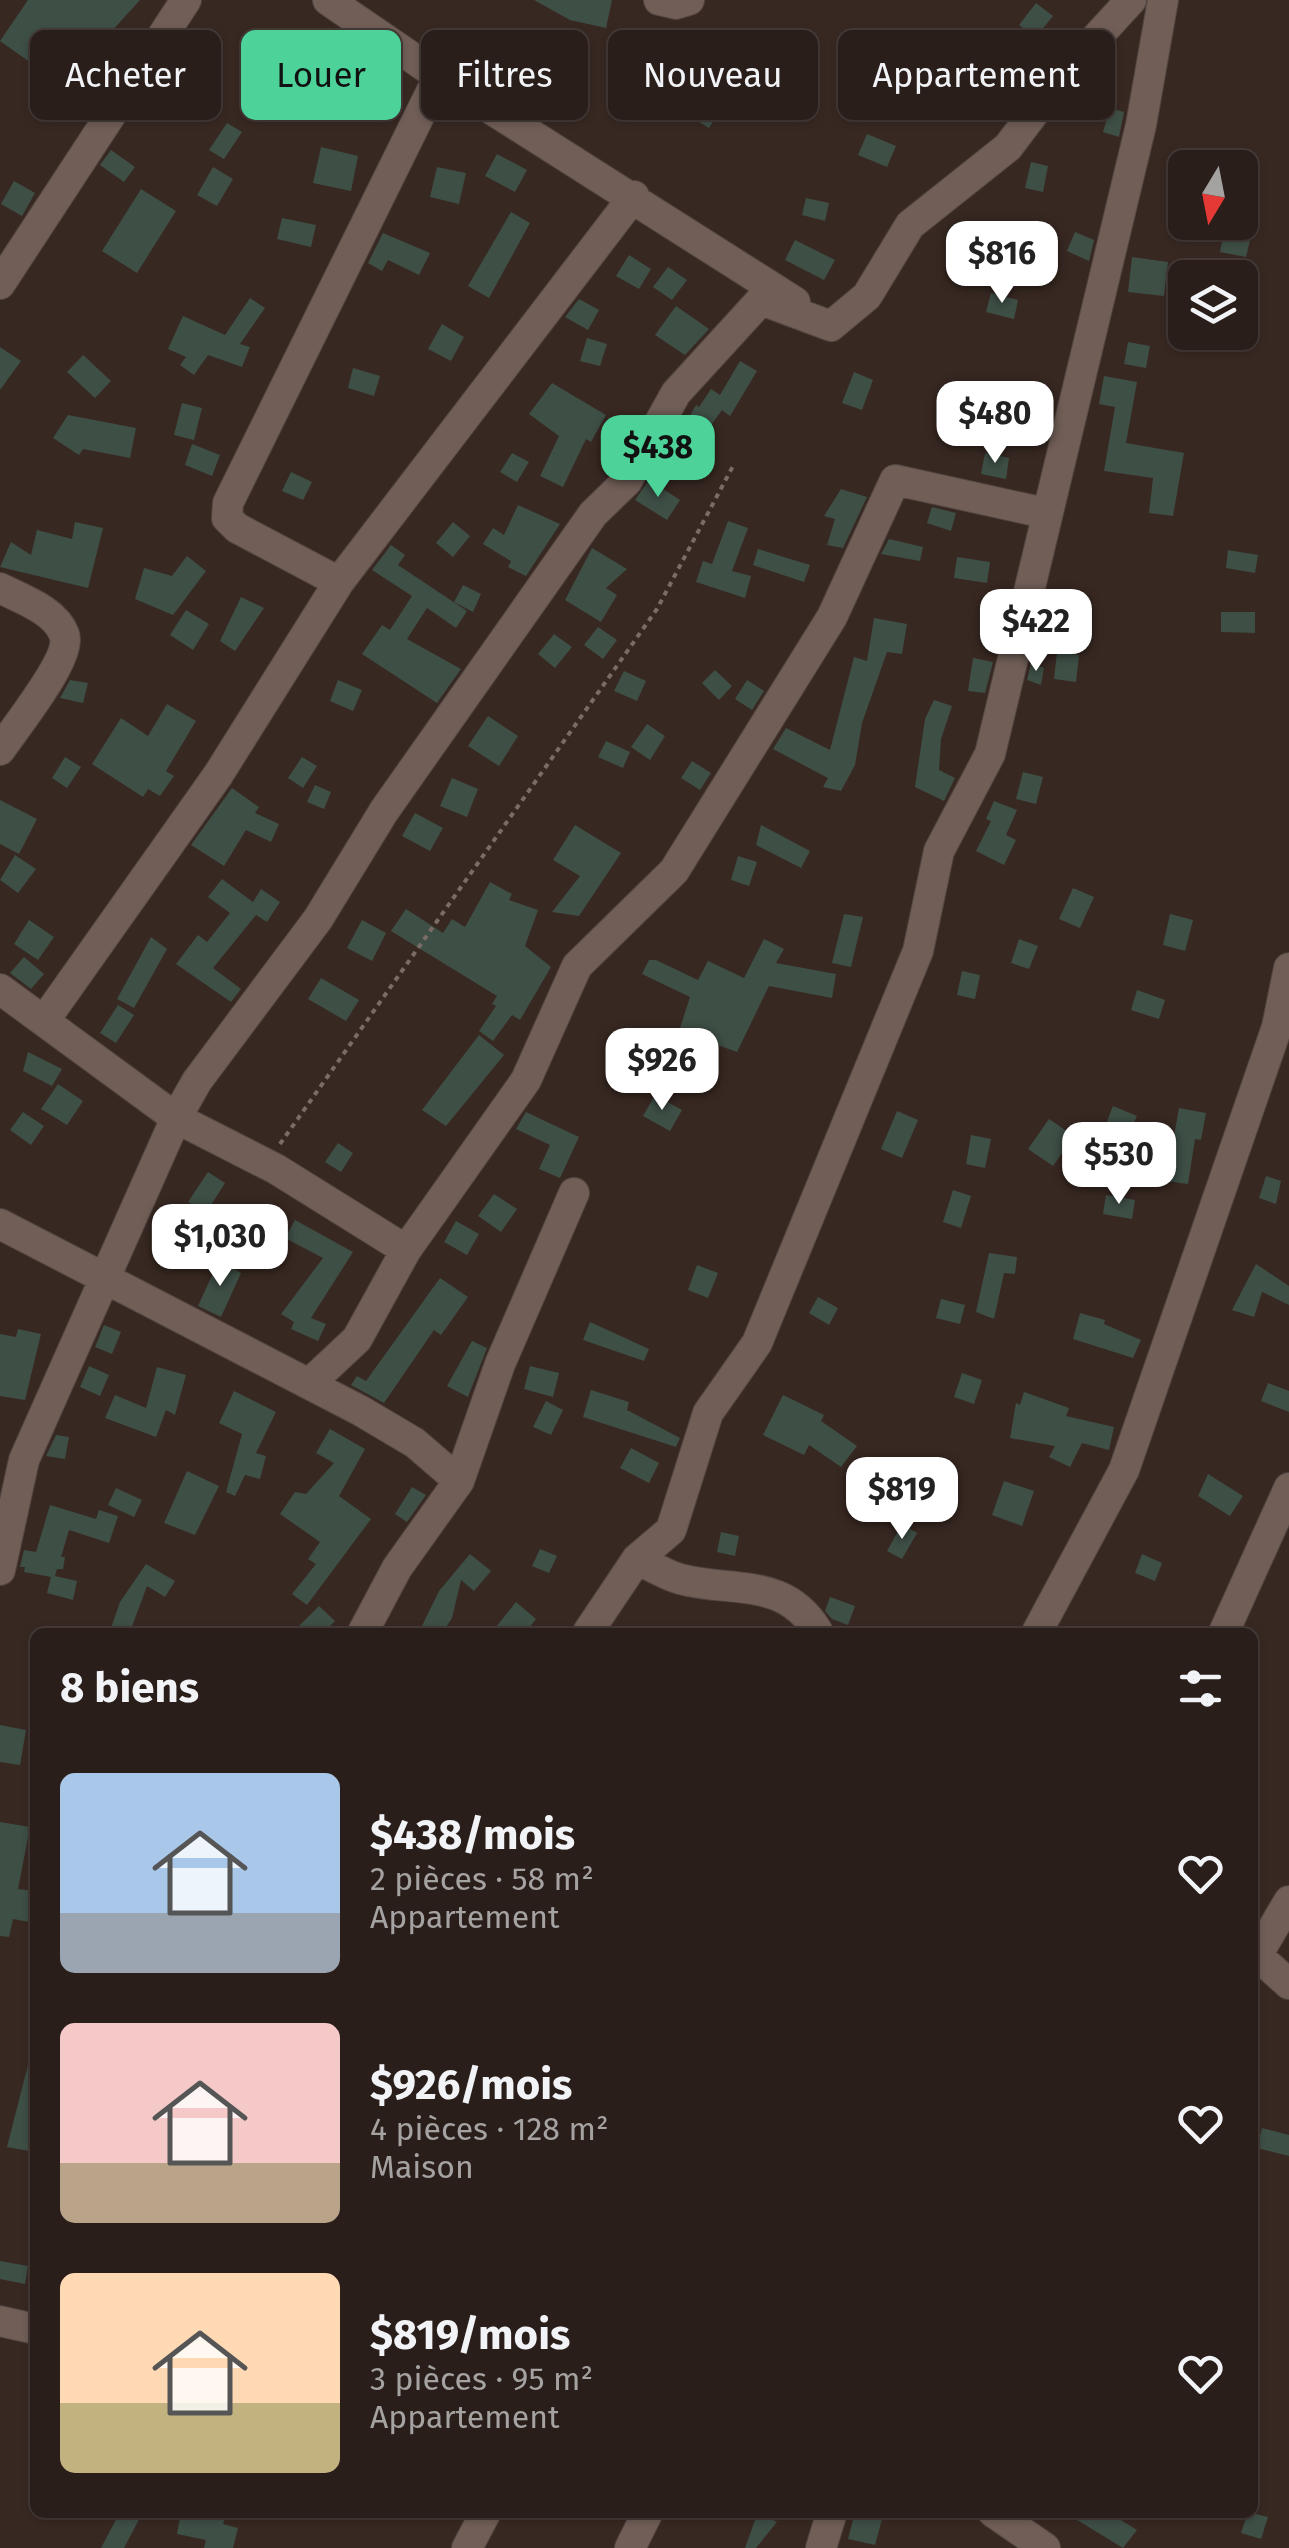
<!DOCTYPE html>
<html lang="fr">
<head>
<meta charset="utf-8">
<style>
  :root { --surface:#2a1e1a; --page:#322723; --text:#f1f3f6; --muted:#a5a2a2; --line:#463c39; --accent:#4dd39a }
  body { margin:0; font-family:"Fira Sans",sans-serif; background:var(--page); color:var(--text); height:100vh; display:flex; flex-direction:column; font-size:38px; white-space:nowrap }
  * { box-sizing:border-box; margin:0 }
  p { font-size:32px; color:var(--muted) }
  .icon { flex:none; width:55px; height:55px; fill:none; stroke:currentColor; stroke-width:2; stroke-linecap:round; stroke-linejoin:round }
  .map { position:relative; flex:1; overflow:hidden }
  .drawer { position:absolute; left:30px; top:1628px; width:1228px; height:890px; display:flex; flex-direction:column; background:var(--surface); border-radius:15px; box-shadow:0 2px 8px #0004,0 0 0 2px var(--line) }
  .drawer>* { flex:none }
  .hud { position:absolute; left:30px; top:30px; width:1230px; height:90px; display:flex; gap:20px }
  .needle { width:65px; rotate:190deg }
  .buttons { position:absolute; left:1168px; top:150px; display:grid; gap:20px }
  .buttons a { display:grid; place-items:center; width:90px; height:90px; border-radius:15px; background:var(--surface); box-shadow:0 2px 8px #0004,0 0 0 2px var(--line); font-size:50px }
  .price { position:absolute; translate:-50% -85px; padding:0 22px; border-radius:20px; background:#fff; color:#222; font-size:32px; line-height:65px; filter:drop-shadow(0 2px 5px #0008) }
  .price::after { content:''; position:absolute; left:50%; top:60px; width:30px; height:22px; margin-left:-15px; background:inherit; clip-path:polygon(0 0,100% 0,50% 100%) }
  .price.active { background:var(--accent); color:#111 }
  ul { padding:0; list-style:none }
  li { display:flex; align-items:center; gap:30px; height:250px; padding:0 30px }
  li span { display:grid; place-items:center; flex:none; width:280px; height:200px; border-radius:15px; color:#555 }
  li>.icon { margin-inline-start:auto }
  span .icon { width:120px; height:120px; fill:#fffc; stroke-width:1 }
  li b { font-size:42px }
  h2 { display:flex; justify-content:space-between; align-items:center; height:120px; padding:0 30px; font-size:42px }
  .chip { padding:0 35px; border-radius:15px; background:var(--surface); box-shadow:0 2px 8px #0004,0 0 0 2px var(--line); font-size:35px; line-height:90px }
  .chip.active { background:var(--accent); color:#111 }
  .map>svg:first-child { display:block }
</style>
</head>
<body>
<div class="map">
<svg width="1289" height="2548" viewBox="0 0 1289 2548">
  <rect width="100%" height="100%" fill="#382822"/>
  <!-- building -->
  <path fill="#3e4f46" d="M 28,0 L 140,0 L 111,32 L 106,28 L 65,100 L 37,84 L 44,72 L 0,41 Z
    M 534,0 L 612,0 L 606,28 L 570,20 Z
    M 1036,3 L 1053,16 L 1035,38 L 1019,25 Z
    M 499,34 L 523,48 L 516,59 L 559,67 L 580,79 L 568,99 L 486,55 Z
    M 348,55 L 371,69 L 360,86 L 338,72 Z
    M 282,60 L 317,80 L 318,77 L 341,85 L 328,119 L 286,104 L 279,117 L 256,106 Z
    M 681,64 L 730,94 L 709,128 L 660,98 Z
    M 1110,108 L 1124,112 L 1119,137 L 1103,132 Z
    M 227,123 L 242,132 L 224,159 L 209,150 Z
    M 867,134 L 896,146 L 887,167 L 858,155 Z
    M 321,147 L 358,156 L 351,191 L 313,183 Z
    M 111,150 L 135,167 L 124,182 L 100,165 Z
    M 497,154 L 527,170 L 515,192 L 485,176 Z
    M 1031,162 L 1048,166 L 1043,192 L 1025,188 Z
    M 213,167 L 233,179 L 217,206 L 197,195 Z
    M 437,167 L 466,173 L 459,204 L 430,197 Z
    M 14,181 L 35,193 L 22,216 L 1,204 Z
    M 141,189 L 176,211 L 137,273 L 102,251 Z
    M 806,198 L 829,203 L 825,221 L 802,215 Z
    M 511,212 L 530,223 L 489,298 L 468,286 Z
    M 282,218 L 316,225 L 311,247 L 277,239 Z
    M 1224,231 L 1251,236 L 1246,257 L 1220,252 Z
    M 1075,232 L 1094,240 L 1089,261 L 1067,251 Z
    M 383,233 L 430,253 L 419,275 L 388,260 L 382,271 L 368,263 Z
    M 795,240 L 835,260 L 824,280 L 785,260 Z
    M 629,255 L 651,269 L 639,289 L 616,276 Z
    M 1132,257 L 1168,262 L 1164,296 L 1128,292 Z
    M 668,267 L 687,280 L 672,300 L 653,287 Z
    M 991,293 L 1018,300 L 1014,319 L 986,312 Z
    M 250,298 L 265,308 L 240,344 L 250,347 L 242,367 L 208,355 L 194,375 L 180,365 L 186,357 L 168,349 L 183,316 L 225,335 Z
    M 579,299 L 599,310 L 588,330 L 565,317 Z
    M 676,306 L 709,329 L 685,355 L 655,335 Z
    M 442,324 L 464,337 L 451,361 L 428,349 Z
    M 587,338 L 607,344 L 600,366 L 580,361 Z
    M 1128,342 L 1150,346 L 1146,368 L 1124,364 Z
    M 0,347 L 21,361 L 0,390 Z
    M 83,355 L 111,381 L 95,398 L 67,372 Z
    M 740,361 L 757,371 L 730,416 L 722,410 L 696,446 L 678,436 L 696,405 L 699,407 L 711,389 L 720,395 Z
    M 353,368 L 380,376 L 374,396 L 348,388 Z
    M 854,372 L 873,380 L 862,410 L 842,403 Z
    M 1104,376 L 1137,382 L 1126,443 L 1184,453 L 1173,516 L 1149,513 L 1153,478 L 1104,471 L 1115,407 L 1099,404 Z
    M 552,383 L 606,415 L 591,442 L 586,439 L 563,487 L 540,476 L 559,436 L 529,414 Z
    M 182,403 L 202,408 L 194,440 L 174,435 Z
    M 1021,410 L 1050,415 L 1045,444 L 1016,439 Z
    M 68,415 L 136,428 L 130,458 L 83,449 L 79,455 L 53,438 Z
    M 192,444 L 220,455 L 212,476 L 185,465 Z
    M 512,453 L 529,462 L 517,482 L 500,472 Z
    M 985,453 L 1009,458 L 1006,479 L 981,474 Z
    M 291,472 L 312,482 L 303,500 L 282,491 Z
    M 649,480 L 680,500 L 667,520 L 635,500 Z
    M 841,489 L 867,497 L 843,548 L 827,545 L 835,519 L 824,516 Z
    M 518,505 L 560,524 L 526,576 L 508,567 L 511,561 L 483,544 L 493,528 L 504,535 Z
    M 932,507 L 956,513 L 951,531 L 927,523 Z
    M 728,521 L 748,528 L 732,571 L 751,576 L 745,598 L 696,582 L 703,561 L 712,564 Z
    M 75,522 L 103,528 L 88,588 L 0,567 L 11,542 L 31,555 L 37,530 L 72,539 Z
    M 453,522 L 470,536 L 453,557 L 436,543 Z
    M 889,539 L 923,547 L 920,561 L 881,554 Z
    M 391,545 L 405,555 L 398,565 L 467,611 L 456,628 L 427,608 L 407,639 L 461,669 L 437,703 L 362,654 L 382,625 L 390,630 L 412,596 L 372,570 Z
    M 592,548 L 627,569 L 606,588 L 617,595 L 601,622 L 565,600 Z
    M 758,549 L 810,565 L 804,582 L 753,565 Z
    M 1228,550 L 1258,555 L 1255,573 L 1226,568 Z
    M 187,556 L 206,571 L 173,615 L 135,599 L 144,568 L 172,576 Z
    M 957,557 L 990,562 L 987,583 L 954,578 Z
    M 463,585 L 481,594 L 473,612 L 454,602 Z
    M 241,597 L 264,608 L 235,651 L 220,641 Z
    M 186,610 L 209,624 L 193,650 L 170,635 Z
    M 1221,612 L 1255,612 L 1255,633 L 1221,632 Z
    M 874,618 L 907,624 L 902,654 L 887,652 L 862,723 L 855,765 L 841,791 L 823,787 L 828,778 L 773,749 L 786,728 L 830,750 L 854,657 L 867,661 Z
    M 598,627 L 617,640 L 603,659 L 584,645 Z
    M 554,634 L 572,647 L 555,668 L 538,654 Z
    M 1057,652 L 1079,655 L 1076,682 L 1054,679 Z
    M 973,658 L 993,662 L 985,693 L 968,691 Z
    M 1031,663 L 1044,668 L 1041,685 L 1027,680 Z
    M 715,670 L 732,686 L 719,700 L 702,683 Z
    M 624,671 L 646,681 L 637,701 L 614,691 Z
    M 70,680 L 88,683 L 83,703 L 60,698 Z
    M 338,680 L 362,690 L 353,711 L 330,701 Z
    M 747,680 L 764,691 L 752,710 L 735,699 Z
    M 934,700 L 952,706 L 941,739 L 939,770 L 955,778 L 944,801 L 915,787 L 925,719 Z
    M 167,704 L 196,721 L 166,771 L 174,776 L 160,796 L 148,789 L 143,797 L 92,764 L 121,718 L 148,736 Z
    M 488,716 L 518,736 L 499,766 L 468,746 Z
    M 647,724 L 665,736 L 650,760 L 631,747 Z
    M 606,741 L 630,752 L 623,768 L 598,757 Z
    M 65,757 L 81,767 L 67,788 L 52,778 Z
    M 302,757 L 317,766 L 303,788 L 288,778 Z
    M 692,761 L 711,773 L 700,790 L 681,778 Z
    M 1023,772 L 1043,777 L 1036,804 L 1016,799 Z
    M 452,778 L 478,789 L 467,817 L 440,806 Z
    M 315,785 L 331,792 L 324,809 L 307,802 Z
    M 232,788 L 259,807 L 255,813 L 279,824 L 271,842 L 246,830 L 224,866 L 191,845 Z
    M 0,800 L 37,819 L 19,854 L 0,844 Z
    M 994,801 L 1017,810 L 1006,835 L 1016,840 L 1004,865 L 976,851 L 991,821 L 986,819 Z
    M 415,813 L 443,828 L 430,851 L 402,836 Z
    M 575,825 L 621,853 L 579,916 L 552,912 L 580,876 L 553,860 Z
    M 761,825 L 810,851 L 801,868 L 756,845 Z
    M 15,855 L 36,869 L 18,893 L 0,880 Z
    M 738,856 L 757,862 L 749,886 L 731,880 Z
    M 222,879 L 253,902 L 261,889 L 280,902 L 267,922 L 256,915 L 213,968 L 241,989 L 231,1002 L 176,964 L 198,935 L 207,942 L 230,913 L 208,897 Z
    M 490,882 L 512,894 L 509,900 L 538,910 L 525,946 L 551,967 L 520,1020 L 512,1015 L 493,1041 L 479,1031 L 496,1006 L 492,1004 L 497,996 L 391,931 L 406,909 L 443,933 L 452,919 L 465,927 Z
    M 1073,888 L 1094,897 L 1080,928 L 1059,919 Z
    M 844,914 L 863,917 L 851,967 L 832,963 Z
    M 1170,914 L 1193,920 L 1185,951 L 1163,945 Z
    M 29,920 L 54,937 L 38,960 L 14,944 Z
    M 362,920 L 386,933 L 372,961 L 347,948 Z
    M 151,937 L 167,949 L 134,1008 L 117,999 Z
    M 764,939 L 784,949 L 776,963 L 836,974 L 832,998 L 769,986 L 737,1052 L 679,1031 L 690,997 L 642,974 L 649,960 L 656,960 L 698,980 L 708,961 L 744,978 Z
    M 1019,939 L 1038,946 L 1029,969 L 1011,963 Z
    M 24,957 L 44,974 L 31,989 L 10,973 Z
    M 962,971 L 980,975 L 975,999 L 957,995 Z
    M 321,978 L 359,1000 L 346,1021 L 308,999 Z
    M 1137,990 L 1165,1000 L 1159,1019 L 1131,1010 Z
    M 118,1005 L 134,1015 L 116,1043 L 100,1033 Z
    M 479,1035 L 504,1055 L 446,1126 L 422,1110 Z
    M 28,1052 L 62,1069 L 52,1086 L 23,1071 Z
    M 58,1084 L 83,1101 L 67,1125 L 41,1109 Z
    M 655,1095 L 682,1110 L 670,1131 L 643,1116 Z
    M 1113,1106 L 1137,1116 L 1126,1141 L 1103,1132 Z
    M 1179,1108 L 1206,1113 L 1201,1140 L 1195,1139 L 1188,1184 L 1166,1181 Z
    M 897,1111 L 918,1120 L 902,1158 L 881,1149 Z
    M 23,1112 L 44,1126 L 31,1145 L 10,1130 Z
    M 526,1112 L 579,1137 L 560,1178 L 539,1169 L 550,1145 L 516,1129 Z
    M 1049,1119 L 1074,1136 L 1053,1166 L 1028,1149 Z
    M 971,1135 L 991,1139 L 985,1168 L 966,1164 Z
    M 338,1143 L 353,1153 L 341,1172 L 325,1162 Z
    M 208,1172 L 225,1183 L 206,1213 L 188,1202 Z
    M 1266,1176 L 1281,1181 L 1276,1204 L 1259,1198 Z
    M 953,1190 L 971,1196 L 961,1228 L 943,1222 Z
    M 494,1194 L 517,1209 L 501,1232 L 478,1216 Z
    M 1106,1195 L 1135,1200 L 1132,1219 L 1103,1214 Z
    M 295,1220 L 353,1252 L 311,1318 L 326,1324 L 318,1341 L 291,1329 L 294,1322 L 281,1314 L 323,1258 L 285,1238 Z
    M 456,1221 L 479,1234 L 467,1255 L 444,1242 Z
    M 989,1253 L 1017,1257 L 1015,1274 L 1004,1273 L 994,1319 L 976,1312 Z
    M 219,1260 L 241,1273 L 221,1317 L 198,1306 Z
    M 1256,1264 L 1289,1286 L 1289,1305 L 1262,1292 L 1254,1317 L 1232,1310 Z
    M 697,1265 L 718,1273 L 708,1298 L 688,1290 Z
    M 440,1278 L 468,1297 L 441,1335 L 434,1330 L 384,1403 L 351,1385 L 357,1376 L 366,1381 Z
    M 818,1297 L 838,1308 L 829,1325 L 809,1313 Z
    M 941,1299 L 965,1305 L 960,1324 L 936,1318 Z
    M 1080,1313 L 1105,1320 L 1104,1324 L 1141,1340 L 1133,1358 L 1073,1339 Z
    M 590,1322 L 649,1349 L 644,1361 L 583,1340 Z
    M 104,1325 L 121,1332 L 112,1354 L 95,1347 Z
    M 18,1329 L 41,1334 L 25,1400 L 0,1396 L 0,1334 L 16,1337 Z
    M 472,1341 L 487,1348 L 468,1397 L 447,1386 Z
    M 89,1366 L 109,1375 L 100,1396 L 80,1387 Z
    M 530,1366 L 559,1373 L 553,1397 L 524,1389 Z
    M 157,1367 L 186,1375 L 175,1415 L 166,1410 L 156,1437 L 105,1418 L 115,1395 L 146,1408 Z
    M 962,1373 L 982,1380 L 974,1404 L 954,1397 Z
    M 1268,1383 L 1289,1391 L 1289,1412 L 1261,1401 Z
    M 591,1390 L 629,1402 L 627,1410 L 680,1438 L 676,1447 L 583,1417 Z
    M 234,1391 L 276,1412 L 256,1453 L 266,1456 L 260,1479 L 245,1475 L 235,1496 L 226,1492 L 242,1434 L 219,1423 Z
    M 1024,1392 L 1069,1408 L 1066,1416 L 1114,1427 L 1109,1450 L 1082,1443 L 1070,1467 L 1049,1457 L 1055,1446 L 1010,1438 L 1016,1403 L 1020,1405 Z
    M 783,1395 L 824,1415 L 821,1421 L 857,1446 L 841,1467 L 809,1445 L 804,1455 L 763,1435 Z
    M 546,1401 L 563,1410 L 551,1435 L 533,1427 Z
    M 330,1429 L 365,1449 L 339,1496 L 371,1519 L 307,1605 L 292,1594 L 316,1564 L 308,1559 L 320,1542 L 280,1514 L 295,1492 L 306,1494 L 334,1463 L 316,1453 Z
    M 56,1435 L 69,1437 L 65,1459 L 46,1456 Z
    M 631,1448 L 659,1463 L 649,1483 L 620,1468 Z
    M 187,1471 L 219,1486 L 195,1535 L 164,1523 Z
    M 1208,1474 L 1243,1496 L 1230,1516 L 1198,1496 Z
    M 1004,1481 L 1034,1491 L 1022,1526 L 992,1515 Z
    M 412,1487 L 426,1495 L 407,1522 L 395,1514 Z
    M 116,1488 L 142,1500 L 134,1517 L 108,1505 Z
    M 50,1505 L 96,1519 L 99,1510 L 118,1516 L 109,1543 L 69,1530 L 61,1557 L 65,1557 L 63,1569 L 57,1569 L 55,1576 L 77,1581 L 73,1600 L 47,1593 L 51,1577 L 24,1572 L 25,1567 L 20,1567 L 24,1550 L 36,1552 Z
    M 902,1524 L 917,1533 L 902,1559 L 887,1551 Z
    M 721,1532 L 739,1536 L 735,1556 L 717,1552 Z
    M 540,1549 L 557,1556 L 549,1573 L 532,1566 Z
    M 470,1554 L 491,1571 L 474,1591 L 461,1580 L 452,1618 L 443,1632 L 419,1632 L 439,1591 Z
    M 1142,1554 L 1162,1563 L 1155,1581 L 1135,1573 Z
    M 146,1564 L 175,1581 L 165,1597 L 147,1586 L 130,1632 L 111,1628 L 120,1602 Z
    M 830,1597 L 855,1606 L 848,1625 L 832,1619 L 825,1611 Z
    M 516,1602 L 536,1619 L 526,1632 L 492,1632 Z
    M 319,1606 L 335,1621 L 324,1632 L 293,1632 Z
    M 0,1725 L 26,1730 L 20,1765 L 0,1762 Z
    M 0,1822 L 30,1827 L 18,1889 L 35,1891 L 35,1923 L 13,1919 L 9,1937 L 0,1936 Z
    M 29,2061 L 35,2062 L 35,2152 L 7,2147 Z
    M 1262,2128 L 1289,2135 L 1289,2156 L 1257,2148 Z
    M 0,2261 L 28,2266 L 25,2284 L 0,2279 Z
    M 120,2512 L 143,2512 L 124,2548 L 101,2548 Z
    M 181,2512 L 227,2512 L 223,2524 L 238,2528 L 233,2548 L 204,2548 L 206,2540 L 177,2534 Z
    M 758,2512 L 777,2522 L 756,2548 L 745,2548 Z
    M 855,2512 L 884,2512 L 875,2545 L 848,2539 Z
    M 1064,2512 L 1108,2512 L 1137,2530 L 1123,2548 Z
    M 1248,2512 L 1268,2517 L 1261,2539 L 1241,2533 Z"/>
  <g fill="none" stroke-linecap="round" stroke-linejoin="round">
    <!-- minor casing -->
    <g stroke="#534541" stroke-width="32">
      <path id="minor" d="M 328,0 L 439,76 L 795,302
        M 659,0 L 676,4 L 689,0
        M 0,284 L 186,0
        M 339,582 L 237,528 L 227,518 L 228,503 L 439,76
        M 0,588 C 21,599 55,610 64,634 C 73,657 14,729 0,750
        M 0,989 L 176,1118 L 276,1169 L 406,1250
        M 44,1021 L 218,775 L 339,582 L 634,196
        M 0,1224 L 361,1411 L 415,1443 L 459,1481
        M 309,1384 L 357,1339 L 406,1250 L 526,1080 L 577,966 L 674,871 L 832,617 L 895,480 L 1045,513
        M 637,1559 C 651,1566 666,1575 680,1579 C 732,1593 785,1576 818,1632
        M 0,1570 L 24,1460 L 176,1118 L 197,1081 L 318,919 L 384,811 L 593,514 L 627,481 L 676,393 L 761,300 L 831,326 L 867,296 L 910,225 L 1008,147 L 1064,73 L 1131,0
        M 363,1632 L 397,1568 L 459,1481 L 500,1364 L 574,1193
        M 588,1632 L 637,1559 L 671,1530 L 708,1413 L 757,1343 L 918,951 L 939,851 L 990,754 L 1141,125 L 1163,0
        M 1037,1632 L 1124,1470 L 1277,1027 L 1289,968
        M 1224,1632 L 1289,1488
        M 1252,1951 L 1289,1984
        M 1256,1957 L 1289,1901
        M 0,2321 L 35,2329
        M 993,2512 L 1045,2548
        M 467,2548 L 486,2512
        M 630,2548 L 648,2512
        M 821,2548 L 832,2512"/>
    </g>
    <!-- path -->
    <path stroke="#7a6c66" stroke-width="4" stroke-dasharray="5 5" stroke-linecap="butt" d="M 280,1144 L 657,609 L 733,466"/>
    <!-- minor -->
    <use href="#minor" stroke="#705e57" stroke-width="30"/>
  </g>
</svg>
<div class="buttons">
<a><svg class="needle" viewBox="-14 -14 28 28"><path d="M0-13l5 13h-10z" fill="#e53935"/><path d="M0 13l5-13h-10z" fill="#a5a2a2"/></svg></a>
<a><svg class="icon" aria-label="layers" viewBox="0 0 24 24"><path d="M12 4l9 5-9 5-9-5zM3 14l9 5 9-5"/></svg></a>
</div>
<b class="price" style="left:1002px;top:306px">$816</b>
<b class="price" style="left:995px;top:466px">$480</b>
<b class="price active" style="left:658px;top:500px">$438</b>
<b class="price" style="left:1036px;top:674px">$422</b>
<b class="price" style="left:662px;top:1113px">$926</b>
<b class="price" style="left:1119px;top:1207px">$530</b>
<b class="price" style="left:220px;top:1289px">$1,030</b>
<b class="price" style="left:902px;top:1542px">$819</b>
<div class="hud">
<a class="chip">Acheter</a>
<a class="chip active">Louer</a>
<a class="chip">Filtres</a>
<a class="chip">Nouveau</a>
<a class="chip">Appartement</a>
</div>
<section class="drawer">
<h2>8 biens<svg class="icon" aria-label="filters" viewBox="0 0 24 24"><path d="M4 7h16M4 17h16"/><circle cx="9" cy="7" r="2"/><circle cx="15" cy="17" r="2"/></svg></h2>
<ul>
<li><span style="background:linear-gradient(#a9c7e8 70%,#9aa5b1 0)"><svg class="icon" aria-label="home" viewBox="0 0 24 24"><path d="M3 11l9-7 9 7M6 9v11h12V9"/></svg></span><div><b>$438/mois</b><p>2 pièces · 58 m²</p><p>Appartement</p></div><svg class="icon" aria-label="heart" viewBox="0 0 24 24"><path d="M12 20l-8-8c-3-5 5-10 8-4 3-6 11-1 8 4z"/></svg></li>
<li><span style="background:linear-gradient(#f6c9c9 70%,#b9a48a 0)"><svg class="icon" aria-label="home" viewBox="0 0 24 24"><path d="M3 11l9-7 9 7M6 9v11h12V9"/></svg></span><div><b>$926/mois</b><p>4 pièces · 128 m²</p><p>Maison</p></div><svg class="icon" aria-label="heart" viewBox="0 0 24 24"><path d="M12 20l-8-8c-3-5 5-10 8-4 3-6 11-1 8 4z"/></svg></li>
<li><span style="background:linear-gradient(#ffd9b3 65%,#c2b280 0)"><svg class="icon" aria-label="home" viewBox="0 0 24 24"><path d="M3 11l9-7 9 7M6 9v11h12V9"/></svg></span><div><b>$819/mois</b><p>3 pièces · 95 m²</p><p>Appartement</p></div><svg class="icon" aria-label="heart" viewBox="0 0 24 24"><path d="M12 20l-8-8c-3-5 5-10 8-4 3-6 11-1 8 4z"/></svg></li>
</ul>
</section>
</div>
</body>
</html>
